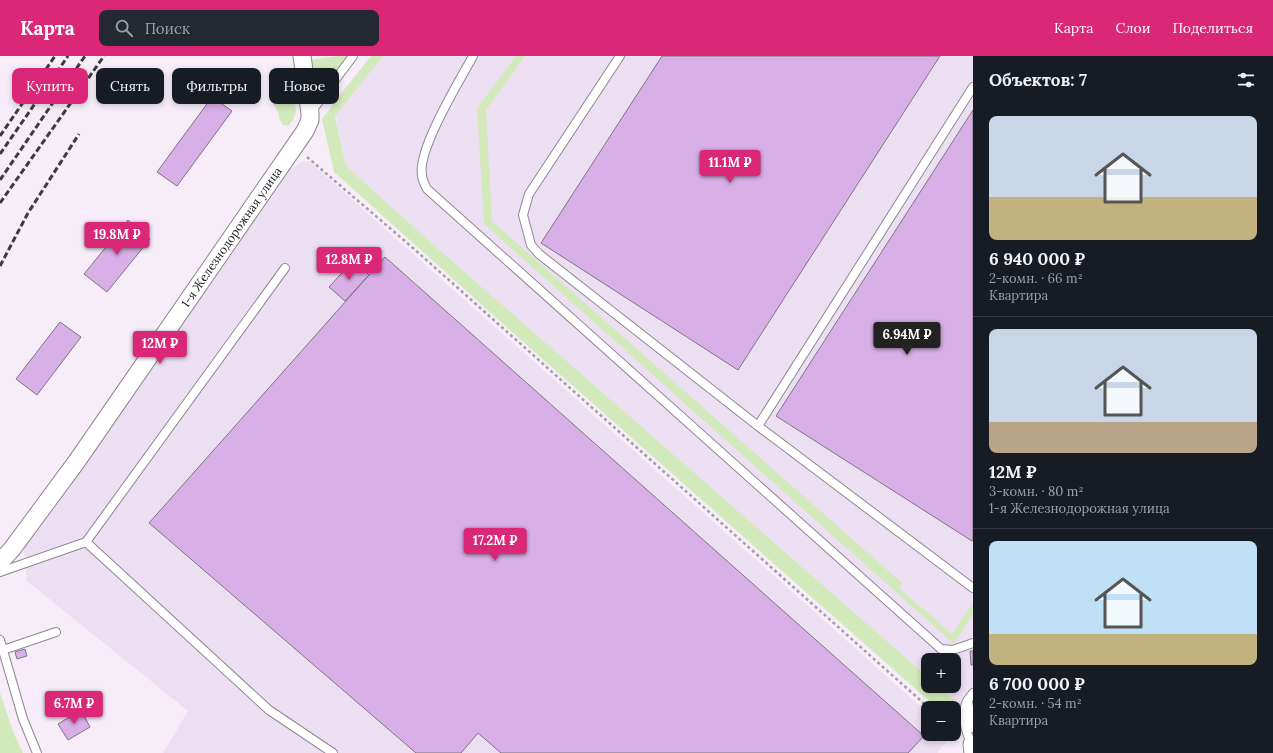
<!DOCTYPE html>
<html lang="ru">
<head>
<meta charset="utf-8">
<style>
  :root { --surface:#171b24; --page:#242831; --text:#f1f3f6; --muted:#9ea1a6; --line:#363941; --accent:#db2777 }
  body { margin:0; font-family:Lora,serif; background:var(--page); color:var(--text); height:100vh; display:flex; flex-direction:column; font-size:15px; white-space:nowrap }
  * { box-sizing:border-box; margin:0 }
  p { font-size:13px; color:var(--muted) }
  .icon { flex:none; width:22px; height:22px; fill:none; stroke:currentColor; stroke-width:2; stroke-linecap:round; stroke-linejoin:round }
  .map { position:relative; flex:1; overflow:hidden }
  .drawer { display:flex; flex-direction:column; background:var(--surface); width:300px }
  .drawer>* { flex:none }
  .hud { position:absolute; left:12px; top:12px; width:380px; height:36px; display:flex; gap:8px }
  .tools { position:absolute; left:921px; top:597px; display:grid; gap:8px }
  .tools a { display:grid; place-items:center; width:40px; height:40px; border-radius:8px; background:var(--surface); box-shadow:0 2px 6px #0003; font-size:20px }
  .price { position:absolute; translate:-50% -34px; padding:0 9px; border-radius:4px; background:var(--accent); color:#fff; font-size:13px; line-height:26px; filter:drop-shadow(0 1px 2px #0008) }
  .price::after { content:''; position:absolute; left:50%; top:24px; width:12px; height:9px; margin-left:-6px; background:inherit; clip-path:polygon(0 0,100% 0,50% 100%) }
  .price.selected { background:#222; color:#fff }
  ul { padding:0; list-style:none }
  li { display:grid; align-content:center; gap:8px; height:212px; padding:0 16px }
  li+li { border-top:1px solid var(--line) }
  li span { display:grid; place-items:center; height:124px; border-radius:8px; color:#555 }
  li>.icon { margin-inline-start:auto }
  span .icon { width:72px; height:72px; fill:#fffc; stroke-width:1 }
  li b { font-size:17px }
  h2 { display:flex; justify-content:space-between; align-items:center; height:48px; padding:0 16px; font-size:17px }
  .pill { padding:0 14px; border-radius:8px; background:var(--surface); box-shadow:0 2px 6px #0003; font-size:14px; line-height:36px }
  .pill.selected { background:var(--accent); color:#fff }
  header { display:flex; align-items:center; gap:24px; box-sizing:border-box; height:56px; padding:0 20px; background:var(--accent); color:#fff }
  header strong { font-size:19px }
  nav { display:flex; gap:22px; margin-inline-start:auto; font-size:14px }
  .search { width:280px; height:36px; background:var(--page); display:flex; align-items:center; gap:10px; box-sizing:border-box; padding:0 14px; border-radius:8px; color:var(--muted); font-size:15px }
  main { display:flex; flex:1; min-height:0 }
  .map>svg:first-child { display:block }
</style>
</head>
<body>
<header>
<strong>Карта</strong>
<div class="search"><svg class="icon" aria-label="search" viewBox="0 0 24 24"><circle cx="10" cy="10" r="6"/><path d="M15 15l6 6"/></svg>Поиск</div>
<nav><a>Карта</a><a>Слои</a><a>Поделиться</a></nav>
</header>
<main>
<div class="map">
<svg width="973" height="697" viewBox="0 0 973 697">
  <rect width="100%" height="100%" fill="#f6edf9"/>
  <!-- built -->
  <path fill="#ecdff1" d="M 371,0 L 973,0 L 973,653 L 956,648 L 952,642 L 938,630 L 954,630 L 954,604 L 928,604 L 928,621 L 456,209 L 346,110 L 333,47 Z
    M 304,105 L 310,106 L 921,651 L 928,662 L 928,678 L 940,678 L 946,686 L 937,697 L 163,697 L 188,655 L 27,525 L 24,492 L 289,114 Z"/>
  <!-- green -->
  <path fill="#d1e9bb" d="M 337,0 L 347,0 L 319,38 L 311,17 L 309,4 Z
    M 371,0 L 383,0 L 335,60 L 346,110 L 445,199 L 928,621 L 928,630 L 938,630 L 952,642 L 956,648 L 954,654 L 954,652 L 937,652 L 512,276 L 334,116 L 322,63 Z
    M 516,0 L 525,0 L 486,54 L 492,165 L 902,527 L 899,532 L 952,578 L 971,550 L 973,551 L 973,558 L 954,588 L 484,168 L 477,52 Z
    M 282,17 L 293,23 L 296,56 L 293,64 L 288,70 L 283,69 L 279,62 L 279,59 L 269,38 L 272,24 Z
    M 0,637 L 14,678 L 23,697 L 0,697 Z"/>
  <!-- building -->
  <path fill="#d8afe7" stroke="#7e7681" d="M 662,0 L 940,0 L 738,314 L 541,187 Z
    M 212,41 L 232,55 L 177,130 L 157,116 Z
    M 973,54 L 973,484 L 972,485 L 776,360 Z
    M 128,164 L 150,183 L 107,236 L 84,218 Z
    M 385,201 L 924,680 L 908,697 L 501,697 L 478,677 L 461,697 L 416,697 L 149,467 Z
    M 354,204 L 369,219 L 345,245 L 329,231 Z
    M 60,266 L 81,281 L 37,339 L 16,323 Z
    M 25,593 L 27,600 L 17,603 L 15,596 Z
    M 970,595 L 973,595 L 973,609 L 971,609 Z
    M 81,654 L 90,671 L 68,684 L 58,668 Z"/>
  <g fill="none" stroke-linecap="round" stroke-linejoin="round">
    <!-- lane casing -->
    <g stroke="#8f8792" stroke-width="10">
      <path id="lane" d="M 473,0 C 460,24 417,94 422,119 C 422,124 425,129 427,133 L 941,593 L 953,594 L 973,587
        M 620,0 L 529,138 L 523,159 L 531,189 L 539,198 L 758,370 L 973,532
        M 311,56 L 353,0
        M 285,212 L 86,486 L 269,654 L 333,697
        M 758,370 L 973,31
        M 0,516 L 86,486
        M 0,584 L 23,663 L 37,697
        M 3,594 L 56,576
        M 968,646 L 973,672
        M 972,688 C 965,676 961,658 967,645 C 969,642 971,640 973,637"/>
    </g>
    <!-- street casing -->
    <g stroke="#8f8792" stroke-width="19">
      <g id="street">
        <path id="s1" d="M 0,506 L 12,493 L 77,405 L 305,75 L 310,64 L 310,57 L 302,0"/>
        <path d="M 972,688 L 973,697"/>
      </g>
    </g>
    <!-- path -->
    <path stroke="#a49da6" stroke-width="2.5" stroke-dasharray="3 3" stroke-linecap="butt" d="M 307,101 L 413,192 L 929,652"/>
    <!-- lane -->
    <use href="#lane" stroke="#fff" stroke-width="8"/>
    <!-- street -->
    <use href="#street" stroke="#fff" stroke-width="17"/>
    <!-- rail -->
    <path stroke="#3e3a40" stroke-width="3" stroke-dasharray="6 3" stroke-linecap="butt" d="M 0,80 L 55,0
      M 0,98 L 68,0
      M 0,124 L 85,0
      M 0,147 L 104,0
      M 0,210 L 28,157 L 79,78"/>
  </g>
  <g text-anchor="middle" stroke-width="4" stroke-linejoin="round" paint-order="stroke">
    <!-- street labels -->
    <g font-size="12" fill="#1d1a1e" stroke="#fefefe">
      <text dy="4" stroke="none"><textPath href="#s1" startOffset="399">1-я Железнодорожная улица</textPath></text>
    </g>
  </g>
</svg>
<div class="tools">
<a>+</a>
<a>−</a>
</div>
<b class="price" style="left:730px;top:128px">11.1M ₽</b>
<b class="price" style="left:117px;top:200px">19.8M ₽</b>
<b class="price" style="left:349px;top:225px">12.8M ₽</b>
<b class="price selected" style="left:907px;top:300px">6.94M ₽</b>
<b class="price" style="left:160px;top:309px">12M ₽</b>
<b class="price" style="left:495px;top:506px">17.2M ₽</b>
<b class="price" style="left:74px;top:669px">6.7M ₽</b>
<div class="hud">
<a class="pill selected">Купить</a>
<a class="pill">Снять</a>
<a class="pill">Фильтры</a>
<a class="pill">Новое</a>
</div>
</div>
<section class="drawer">
<h2>Объектов: 7<svg class="icon" aria-label="filters" viewBox="0 0 24 24"><path d="M4 7h16M4 17h16"/><circle cx="9" cy="7" r="2"/><circle cx="15" cy="17" r="2"/></svg></h2>
<ul>
<li><span style="background:linear-gradient(#c9d6e8 65%,#c2b280 0)"><svg class="icon" aria-label="home" viewBox="0 0 24 24"><path d="M3 11l9-7 9 7M6 9v11h12V9"/></svg></span><div><b>6 940 000 ₽</b><p>2-комн. · 66 m²</p><p>Квартира</p></div></li>
<li><span style="background:linear-gradient(#c9d6e8 75%,#b9a48a 0)"><svg class="icon" aria-label="home" viewBox="0 0 24 24"><path d="M3 11l9-7 9 7M6 9v11h12V9"/></svg></span><div><b>12M ₽</b><p>3-комн. · 80 m²</p><p>1-я Железнодорожная улица</p></div></li>
<li><span style="background:linear-gradient(#bfe0f5 75%,#c2b280 0)"><svg class="icon" aria-label="home" viewBox="0 0 24 24"><path d="M3 11l9-7 9 7M6 9v11h12V9"/></svg></span><div><b>6 700 000 ₽</b><p>2-комн. · 54 m²</p><p>Квартира</p></div></li>
</ul>
</section>
</main>
</body>
</html>
